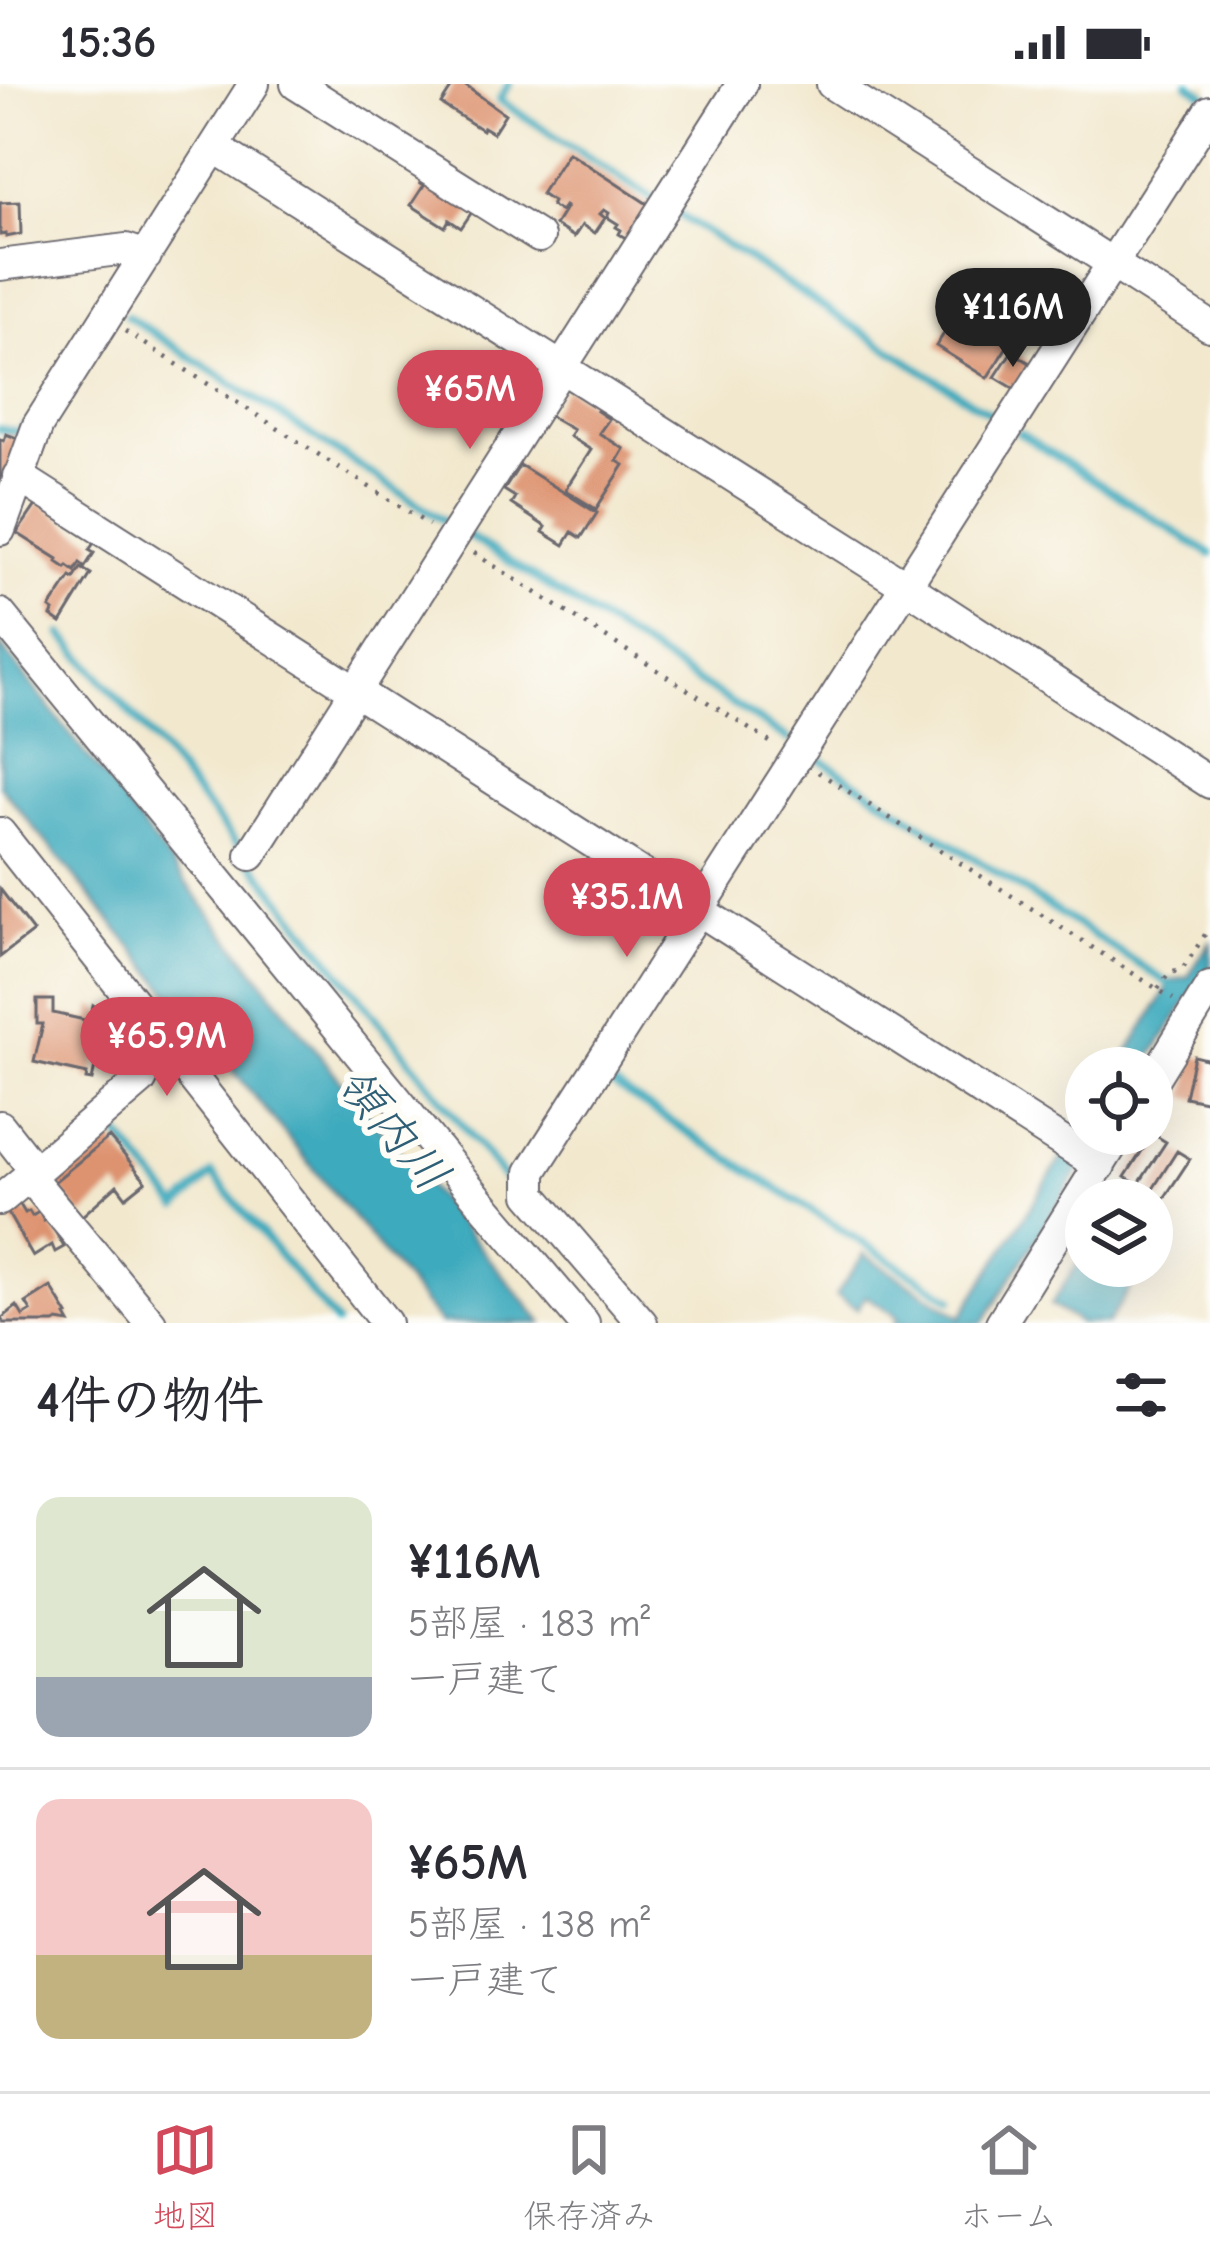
<!DOCTYPE html>
<html lang="ja">
<head>
<meta charset="utf-8">
<style>
  :root { --surface:#fff; --page:#f7f7f7; --text:#2b2b33; --muted:#7c7c81; --line:#e1e1e2; --accent:#d1495b }
  body { margin:0; font-family:"Comic Neue","Klee One",sans-serif; background:var(--page); color:var(--text); height:100vh; display:flex; flex-direction:column; font-size:45px; white-space:nowrap }
  * { box-sizing:border-box; margin:0 }
  p { font-size:39px; color:var(--muted) }
  .icon { flex:none; width:66px; height:66px; fill:none; stroke:currentColor; stroke-width:2; stroke-linecap:round; stroke-linejoin:round }
  .map { position:relative; height:1239px; overflow:hidden }
  .details { display:flex; flex-direction:column; background:var(--surface); flex:1 }
  .details>* { flex:none }
  .buttons { position:absolute; left:1065px; top:963px; display:grid; gap:24px }
  .buttons a { display:grid; place-items:center; width:108px; height:108px; border-radius:50%; background:var(--surface); box-shadow:0 12px 48px #0002; font-size:60px }
  .price { position:absolute; translate:-50% -102px; padding:0 27px; border-radius:42px; background:var(--accent); color:#fff; font-size:39px; line-height:78px; filter:drop-shadow(0 3px 6px #0008) }
  .price::after { content:''; position:absolute; left:50%; top:72px; width:36px; height:27px; margin-left:-18px; background:inherit; clip-path:polygon(0 0,100% 0,50% 100%) }
  .price.on { background:#222; color:#fff }
  ul { padding:0; list-style:none }
  li { display:flex; align-items:center; gap:36px; height:300px; padding:0 36px }
  li+li { border-top:3px solid var(--line) }
  li span { display:grid; place-items:center; flex:none; width:336px; height:240px; border-radius:24px; color:#555 }
  li>.icon { margin-inline-start:auto }
  span .icon { width:144px; height:144px; fill:#fffc; stroke-width:1 }
  li b { font-size:51px }
  h2 { display:flex; justify-content:space-between; align-items:center; height:144px; padding:0 36px; font-size:51px }
  .status { display:flex; justify-content:space-between; align-items:center; height:84px; padding:0 60px; background:var(--surface); direction:ltr }
  .status svg { height:33px; fill:currentColor }
  .tab-bar { display:flex; justify-content:space-around; align-items:center; height:168px; border-top:3px solid var(--line); background:var(--surface); font-size:33px; color:var(--muted) }
  .tab-bar a { display:grid; justify-items:center; gap:6px }
  .tab-bar .on { color:var(--accent) }
  .map>svg:first-child { display:block }
</style>
</head>
<body>
<div class="status"><b>15:36</b><svg viewBox="0 0 49 12"><path d="M0 12V9h3v3zM5 12V6h3v6zM10 12V3h3v9zM15 12V0h3v12zM26 1h20v11H26zM47 4h2v5h-2z"/></svg></div>
<div class="map">
<svg width="1210" height="1239" viewBox="0 0 1210 1239">
  <rect width="100%" height="100%" fill="#fdfcf7"/>
  <filter id="ink" filterUnits="userSpaceOnUse"><feTurbulence type="fractalNoise" baseFrequency=".00833" numOctaves="2"/><feDisplacementMap in="SourceGraphic" scale="24" xChannelSelector="R" yChannelSelector="G"/><feConvolveMatrix kernelMatrix="1 2 1 2 8 2 1 2 1" color-interpolation-filters="sRGB"/></filter>
  <filter id="wash" filterUnits="userSpaceOnUse"><feTurbulence type="fractalNoise" baseFrequency=".004" numOctaves="4" result="noise"/><feDisplacementMap in="SourceGraphic" scale="48" xChannelSelector="R" yChannelSelector="G"/><feGaussianBlur stdDeviation="2.7" result="paint"/><feColorMatrix in="noise" values="0 0 0 0 0 0 0 0 0 0 0 0 0 0 0 0 0 1.4 0 .05"/><feComposite in="paint" operator="in"/></filter>
  <g filter="url(#wash)">
    <rect width="100%" height="100%" fill="#f2e8ce"/>
    <!-- water -->
    <path fill="#3eaabd" stroke="#30667c" stroke-width="3" d="M 0,560 L 343,1000 L 543,1239 L 440,1239 L 0,702 Z
      M 1210,858 L 1210,882 L 1144,984 L 1118,984 L 1163,912 L 1170,897 L 1188,893 Z
      M 1086,1035 L 1086,1050 L 1102,1050 L 983,1239 L 895,1239 L 898,1233 L 866,1212 L 857,1225 L 836,1211 L 864,1170 L 961,1233 Z
      M 1086,1167 L 1086,1182 L 1144,1182 L 1108,1239 L 1080,1239 L 1051,1221 Z"/>
    <g fill="none" stroke-linecap="round" stroke-linejoin="round">
      <!-- stream -->
      <path stroke="#3eaabd" stroke-width="8" d="M 509,0 L 499,16 L 655,116
        M 1188,0 L 1204,10
        M 673,127 L 997,334
        M 127,232 L 443,436
        M 0,345 L 21,348 L 24,342
        M 1019,349 L 1210,470
        M 467,451 L 788,655
        M 62,550 L 143,643 L 519,1112
        M 812,670 L 1174,903
        M 605,996 L 952,1215
        M 106,1035 L 178,1123 L 212,1090 L 336,1239"/>
    </g>
    <g id="blocks">
      <!-- building -->
      <path fill="#dd936f" d="M 454,0 L 463,0 L 505,30 L 493,49 L 483,43 L 482,46 L 441,20 Z
        M 568,68 L 652,123 L 631,157 L 619,150 L 621,146 L 616,143 L 618,140 L 607,133 L 609,129 L 604,126 L 600,130 L 605,134 L 595,149 L 582,141 L 574,153 L 555,141 L 566,123 L 564,122 L 561,128 L 551,122 L 553,118 L 541,110 Z
        M 426,92 L 476,122 L 461,144 L 449,136 L 445,143 L 411,121 L 424,101 L 421,99 Z
        M 20,118 L 21,150 L 6,153 L 6,150 L 0,151 L 0,119 Z
        M 957,229 L 1008,261 L 987,294 L 936,262 Z
        M 1012,267 L 1031,280 L 1015,305 L 995,293 Z
        M 566,304 L 599,325 L 597,327 L 609,335 L 599,349 L 624,365 L 617,377 L 624,381 L 596,425 L 565,406 L 591,366 L 569,352 L 573,346 L 548,331 Z
        M 6,350 L 22,356 L 4,401 L 0,399 L 0,355 L 4,357 Z
        M 520,381 L 597,429 L 581,454 L 572,448 L 564,461 L 543,448 L 546,443 L 511,420 L 515,413 L 504,406 Z
        M 39,417 L 71,443 L 92,455 L 94,459 L 89,466 L 94,469 L 85,483 L 80,479 L 75,487 L 68,482 L 66,484 L 57,478 L 58,475 L 17,449 Z
        M 81,484 L 91,490 L 61,539 L 51,532 L 54,527 L 50,524 L 71,493 L 74,495 Z
        M 0,805 L 33,848 L 0,873 Z
        M 37,916 L 53,916 L 53,929 L 89,937 L 93,921 L 107,930 L 92,996 L 86,995 L 87,990 L 34,978 L 43,940 L 37,940 Z
        M 1194,972 L 1210,976 L 1210,1018 L 1185,1013 Z
        M 1153,1050 L 1166,1058 L 1138,1101 L 1125,1093 Z
        M 109,1053 L 146,1097 L 126,1113 L 117,1101 L 82,1132 L 54,1098 Z
        M 1177,1067 L 1190,1075 L 1163,1116 L 1151,1108 Z
        M 19,1119 L 25,1129 L 29,1127 L 32,1132 L 39,1128 L 44,1137 L 48,1135 L 64,1163 L 55,1168 L 52,1161 L 33,1173 L 6,1126 Z
        M 51,1203 L 68,1231 L 66,1232 L 70,1239 L 58,1237 L 54,1239 L 4,1239 L 1,1235 L 17,1222 L 23,1232 L 31,1227 L 26,1219 Z"/>
    </g>
  </g>
  <g filter="url(#ink)">
    <use href="#blocks" fill-opacity="0" stroke="#6b676e" stroke-width="3"/>
    <g fill="none" stroke-linecap="round" stroke-linejoin="round">
      <!-- minor casing -->
      <g stroke="#6b676e" stroke-width="34">
        <path id="minor" d="M 296,0 L 539,153
          M 832,0 L 1210,242
          M 214,63 L 906,502 L 1210,699
          M 0,181 L 126,165 L 146,172
          M 18,392 L 1100,1082
          M 0,446 L 38,341 L 254,0
          M 0,530 L 465,1099 L 584,1239
          M 0,749 L 386,1239
          M 251,771 L 742,0
          M 1152,997 L 1210,903
          M 0,1042 L 35,1087
          M 29,1092 L 141,996 L 150,979 L 156,948
          M 0,1116 L 29,1092 L 151,1239
          M 642,1239 L 531,1110 L 531,1088 L 1210,27
          M 1001,1239 L 1119,1050"/>
      </g>
      <!-- path -->
      <path stroke="#6b676e" stroke-width="4.5" stroke-dasharray="3 9" stroke-linecap="butt" d="M 125,247 L 429,441
        M 474,469 L 773,660
        M 818,688 L 1173,915
        M 1158,905 L 1169,889 L 1182,886 L 1210,843"/>
      <!-- minor -->
      <use href="#minor" stroke="#fff" stroke-width="30"/>
    </g>
  </g>
  <g text-anchor="middle" stroke-width="12" stroke-linejoin="round" paint-order="stroke">
    <!-- water labels -->
    <g font-size="48" font-style="italic" fill="#2f5f76" stroke="#fdfcf7">
      <text transform="translate(394 1044) rotate(50)" y="17">領内川</text>
    </g>
  </g>
</svg>
<div class="buttons">
<a><svg class="icon" aria-label="locate" viewBox="0 0 24 24"><circle cx="12" cy="12" r="6"/><path d="M12 2v4M12 18v4M2 12h4M18 12h4"/></svg></a>
<a><svg class="icon" aria-label="layers" viewBox="0 0 24 24"><path d="M12 4l9 5-9 5-9-5zM3 14l9 5 9-5"/></svg></a>
</div>
<b class="price on" style="left:1013px;top:286px">¥116M</b>
<b class="price" style="left:470px;top:368px">¥65M</b>
<b class="price" style="left:627px;top:876px">¥35.1M</b>
<b class="price" style="left:167px;top:1015px">¥65.9M</b>
</div>
<section class="details">
<h2>4件の物件<svg class="icon" aria-label="filters" viewBox="0 0 24 24"><path d="M4 7h16M4 17h16"/><circle cx="9" cy="7" r="2"/><circle cx="15" cy="17" r="2"/></svg></h2>
<ul>
<li><span style="background:linear-gradient(#dfe7d0 75%,#9aa5b1 0)"><svg class="icon" aria-label="home" viewBox="0 0 24 24"><path d="M3 11l9-7 9 7M6 9v11h12V9"/></svg></span><div><b>¥116M</b><p>5部屋 · 183 m²</p><p>一戸建て</p></div></li>
<li><span style="background:linear-gradient(#f6c9c9 65%,#c2b280 0)"><svg class="icon" aria-label="home" viewBox="0 0 24 24"><path d="M3 11l9-7 9 7M6 9v11h12V9"/></svg></span><div><b>¥65M</b><p>5部屋 · 138 m²</p><p>一戸建て</p></div></li>
</ul>
</section>
<nav class="tab-bar">
<a class="on"><svg class="icon" aria-label="map" viewBox="0 0 24 24"><path d="M3 6l6-2 6 2 6-2v14l-6 2-6-2-6 2zM9 4v14M15 6v14"/></svg>地図</a>
<a><svg class="icon" aria-label="saved" viewBox="0 0 24 24"><path d="M7 4h10v16l-5-4-5 4z"/></svg>保存済み</a>
<a><svg class="icon" aria-label="home" viewBox="0 0 24 24"><path d="M3 11l9-7 9 7M6 9v11h12V9"/></svg>ホーム</a>
</nav>
</body>
</html>
